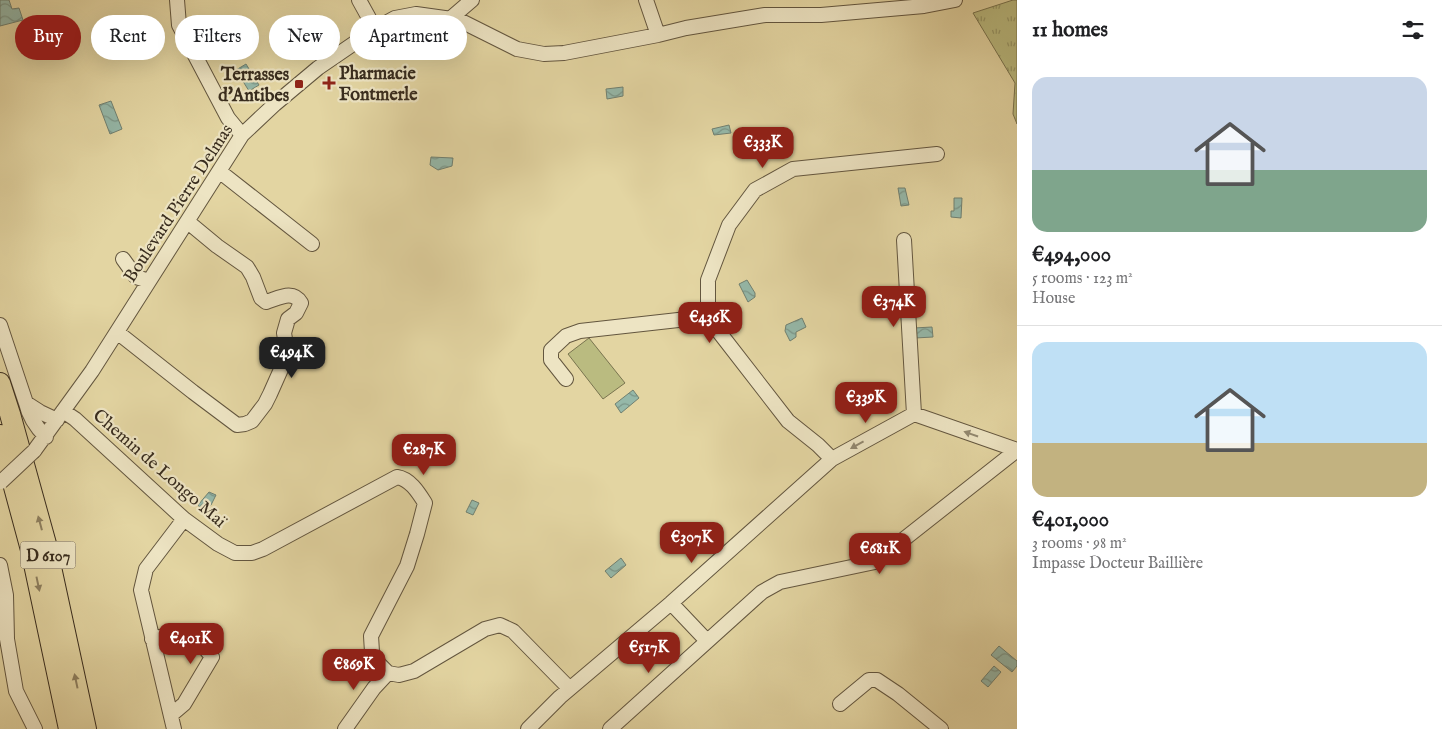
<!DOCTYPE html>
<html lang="en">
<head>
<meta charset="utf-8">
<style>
  :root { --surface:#fff; --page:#f2f2f2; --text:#202124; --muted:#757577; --line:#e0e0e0; --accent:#8f2418 }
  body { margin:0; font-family:"IM FELL English",serif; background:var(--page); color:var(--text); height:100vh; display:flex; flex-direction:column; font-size:19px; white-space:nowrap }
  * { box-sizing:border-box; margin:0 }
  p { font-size:16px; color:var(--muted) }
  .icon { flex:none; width:28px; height:28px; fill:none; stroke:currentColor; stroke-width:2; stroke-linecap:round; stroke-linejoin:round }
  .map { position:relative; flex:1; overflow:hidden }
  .sheet { display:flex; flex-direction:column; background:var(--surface); width:425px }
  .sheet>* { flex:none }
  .banner { position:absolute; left:15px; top:15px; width:475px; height:45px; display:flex; gap:10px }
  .price { position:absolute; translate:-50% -42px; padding:0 11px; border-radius:10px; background:var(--accent); color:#fff; font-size:16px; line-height:32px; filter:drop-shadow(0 1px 2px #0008) }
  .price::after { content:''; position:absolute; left:50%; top:30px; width:15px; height:11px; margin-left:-8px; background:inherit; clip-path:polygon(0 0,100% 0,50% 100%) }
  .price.on { background:#222; color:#fff }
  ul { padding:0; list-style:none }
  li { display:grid; align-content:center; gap:10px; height:265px; padding:0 15px }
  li+li { border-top:1px solid var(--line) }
  li span { display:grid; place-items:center; height:155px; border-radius:15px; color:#555 }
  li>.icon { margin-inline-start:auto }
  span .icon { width:90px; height:90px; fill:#fffc; stroke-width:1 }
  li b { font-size:21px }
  h2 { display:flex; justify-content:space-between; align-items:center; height:60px; padding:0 15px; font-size:21px }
  .tag { padding:0 18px; border-radius:22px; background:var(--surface); box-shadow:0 5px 20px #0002; font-size:18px; line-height:45px }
  .tag.on { background:var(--accent); color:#fff }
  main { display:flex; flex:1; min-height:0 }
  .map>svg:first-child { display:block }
</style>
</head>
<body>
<main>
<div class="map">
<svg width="1017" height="729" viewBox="0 0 1017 729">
  <defs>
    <pattern id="grass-tufts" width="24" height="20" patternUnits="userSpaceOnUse" patternTransform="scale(1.25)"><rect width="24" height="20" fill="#babb80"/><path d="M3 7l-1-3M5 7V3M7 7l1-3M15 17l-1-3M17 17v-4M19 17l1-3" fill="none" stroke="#989868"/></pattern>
    <pattern id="water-waves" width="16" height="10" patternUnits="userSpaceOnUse" patternTransform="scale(1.25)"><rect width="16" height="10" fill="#95b8a9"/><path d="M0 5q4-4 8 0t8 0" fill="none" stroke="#7b9689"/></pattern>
  </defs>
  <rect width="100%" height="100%" fill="#e3d5a2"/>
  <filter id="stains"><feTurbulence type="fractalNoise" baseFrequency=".004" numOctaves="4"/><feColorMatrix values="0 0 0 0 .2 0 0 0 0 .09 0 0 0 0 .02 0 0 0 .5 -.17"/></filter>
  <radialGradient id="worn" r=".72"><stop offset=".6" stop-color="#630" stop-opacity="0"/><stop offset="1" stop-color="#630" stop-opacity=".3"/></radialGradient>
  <!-- grass -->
  <path fill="url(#grass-tufts)" stroke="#79744f" d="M 1013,0 L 1017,0 L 1017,124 L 1013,114 L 1015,83 L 973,13 Z"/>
  <!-- garden -->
  <path fill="#babb80" stroke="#79744f" d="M 589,338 L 625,383 L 603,399 L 568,354 Z"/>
  <!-- water -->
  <path fill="url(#water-waves)" stroke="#708071" d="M 0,0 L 9,0 L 12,9 L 19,8 L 23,20 L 0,26 Z
    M 246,64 L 259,85 L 249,91 L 236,70 Z
    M 623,87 L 623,96 L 607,99 L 606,89 Z
    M 111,101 L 122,129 L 110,134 L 99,105 Z
    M 729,125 L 731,133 L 714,135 L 712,129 Z
    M 431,157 L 453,158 L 452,166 L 438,170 L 430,165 Z
    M 898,188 L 905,188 L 909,205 L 901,206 Z
    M 954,198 L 962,198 L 961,218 L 951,217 L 951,211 L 954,211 Z
    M 747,280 L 755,293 L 755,297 L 748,302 L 739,284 Z
    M 802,318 L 806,327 L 796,332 L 796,337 L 790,341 L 785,331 L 786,325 Z
    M 932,327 L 933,337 L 915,338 L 914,328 Z
    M 633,390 L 639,398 L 621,413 L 615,404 Z
    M 209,492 L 216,495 L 211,505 L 202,511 L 198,505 Z
    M 472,500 L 479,503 L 473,515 L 466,512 Z
    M 621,558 L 626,565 L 611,578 L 605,571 Z
    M 999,646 L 1017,661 L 1017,666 L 1012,672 L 991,655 Z
    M 994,666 L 1001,672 L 988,687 L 981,681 Z"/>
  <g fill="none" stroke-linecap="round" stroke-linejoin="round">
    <!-- minor casing -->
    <g stroke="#63563f" stroke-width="16">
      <path id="minor" d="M 177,0 L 179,25 L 228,118 L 242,135
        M 359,0 L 375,29
        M 646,0 L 658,35
        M 451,18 L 472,0
        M 219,171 L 312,244
        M 904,240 L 914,414
        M 123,259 L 136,277 L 149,281
        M 708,322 L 708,280 L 729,225 L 755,190 L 793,169 L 937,154
        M 0,325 L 26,403 C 29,417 36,427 46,437
        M 117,332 L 193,392 L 237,425 L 245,424 L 252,421 L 265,404 L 270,394 L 282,367 L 287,351 L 284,333 L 288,319 L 296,313 L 301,303 C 293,289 279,298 266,302 L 261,298 L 253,277 L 247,267 L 217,246 L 188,222
        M 566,379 L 551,360 L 551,350 L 566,336 L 580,331 L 696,318 L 708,322 L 719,332 L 788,421 L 818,445 L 832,459
        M 26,403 L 40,412 L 57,420
        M 63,411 L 75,419 L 184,519 L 218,544 L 235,553 L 252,553 L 263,549 L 397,477 C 410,479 418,492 425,503 L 417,534 L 407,566 L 371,636 L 372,652 L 378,663 L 388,673 L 399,675 L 414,671 L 485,629 L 500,625 L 513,631 L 569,688
        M 34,451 L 92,371 L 242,135 L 275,104 L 318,68 L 375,29 L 395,18 L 416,14 L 459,20 L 517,49 L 544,54 L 564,53 L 658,35 L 686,28 L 765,15 L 821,15 L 924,6 L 955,0
        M 0,565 L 6,595 L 7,639 L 16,691 L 35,729
        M 671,603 L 707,641
        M 152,639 L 168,635 L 204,647 L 212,657 L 184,704 L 171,715
        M 840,704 L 869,680 L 877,680 L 898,694 L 941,729
        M 174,729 L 141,590 L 146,569 L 184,519
        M 345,729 L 374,688 L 388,673
        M 528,729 L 560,697 L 671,603 L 832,459 L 914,414 L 1017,450
        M 610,729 L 762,592 L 780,582 L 875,562 L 1017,450"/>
    </g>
    <!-- highway casing -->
    <g stroke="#382c1e" stroke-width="22">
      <path id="highway" d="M 0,383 L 10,414 L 46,544 L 86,729
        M 0,435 L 31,550 L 69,729"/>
    </g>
    <!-- minor -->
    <use href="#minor" stroke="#ede4c3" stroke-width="14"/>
    <!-- highway -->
    <use href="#highway" stroke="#e3d5a2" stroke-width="20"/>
    <!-- minor-bridge casing -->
    <g stroke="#63563f" stroke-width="16" stroke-linecap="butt">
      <path id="minor-bridge" d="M 1,482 L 34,451"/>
    </g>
    <!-- minor-bridge -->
    <use href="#minor-bridge" stroke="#ede4c3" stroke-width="14"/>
  </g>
  <!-- one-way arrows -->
  <defs><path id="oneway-solid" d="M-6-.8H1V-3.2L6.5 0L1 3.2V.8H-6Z" transform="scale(1.25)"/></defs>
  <g fill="#928870">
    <use href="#oneway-solid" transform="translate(971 434) rotate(-161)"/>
    <use href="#oneway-solid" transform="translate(857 445) rotate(151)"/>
  </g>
  <g fill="#8e8060">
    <use href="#oneway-solid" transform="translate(40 523) rotate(-105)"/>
    <use href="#oneway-solid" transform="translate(38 584) rotate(78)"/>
    <use href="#oneway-solid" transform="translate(76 681) rotate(-102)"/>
  </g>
  <!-- markers -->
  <g fill="#8f2418" stroke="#ede4c3" stroke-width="2">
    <path d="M326.5 75.5h5v5h5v5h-5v5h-5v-5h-5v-5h5z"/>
    <rect x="294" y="79" width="10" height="10" rx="2.5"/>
  </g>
  <g text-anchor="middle" stroke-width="4.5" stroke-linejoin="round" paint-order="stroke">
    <!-- shield labels -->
    <rect fill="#ede4c3" stroke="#6e6350" stroke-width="1" x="20.5" y="541.5" width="55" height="27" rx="4"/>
    <g font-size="16" font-weight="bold" fill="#382c1e">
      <text x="48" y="561">D 6107</text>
    </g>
    <!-- poi labels -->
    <g font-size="18" font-weight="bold" fill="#382c1e" stroke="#ede4c3" text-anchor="start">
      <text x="339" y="79">Pharmacie<tspan x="339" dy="21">Fontmerle</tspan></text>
      <text x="289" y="80" text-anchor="end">Terrasses<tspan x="289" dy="21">d'Antibes</tspan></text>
    </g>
    <!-- street labels -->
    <g font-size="18" fill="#382c1e" stroke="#ede4c3">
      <text transform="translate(178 203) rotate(-57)" y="6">Boulevard Pierre Delmas</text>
      <text transform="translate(160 468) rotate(41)" y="6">Chemin de Longo Maï</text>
    </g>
  </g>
  <rect width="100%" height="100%" filter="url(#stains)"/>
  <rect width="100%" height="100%" fill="url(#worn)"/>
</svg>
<b class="price" style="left:763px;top:169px">€333K</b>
<b class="price" style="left:894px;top:328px">€374K</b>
<b class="price" style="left:710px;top:344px">€436K</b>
<b class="price on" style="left:292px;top:379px">€494K</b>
<b class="price" style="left:866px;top:424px">€339K</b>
<b class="price" style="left:424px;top:476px">€287K</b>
<b class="price" style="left:692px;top:564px">€307K</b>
<b class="price" style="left:880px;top:575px">€681K</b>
<b class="price" style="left:191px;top:665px">€401K</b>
<b class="price" style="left:649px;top:674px">€517K</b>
<b class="price" style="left:354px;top:691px">€869K</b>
<div class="banner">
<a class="tag on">Buy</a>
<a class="tag">Rent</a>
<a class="tag">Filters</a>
<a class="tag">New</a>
<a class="tag">Apartment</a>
</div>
</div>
<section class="sheet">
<h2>11 homes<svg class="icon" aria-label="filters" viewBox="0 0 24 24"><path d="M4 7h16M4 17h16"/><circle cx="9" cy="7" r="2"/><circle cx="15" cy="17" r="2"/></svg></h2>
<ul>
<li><span style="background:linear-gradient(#c9d6e8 60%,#7fa58c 0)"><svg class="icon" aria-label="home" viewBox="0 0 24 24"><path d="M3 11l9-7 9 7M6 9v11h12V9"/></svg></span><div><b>€494,000</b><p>5 rooms · 123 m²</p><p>House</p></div></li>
<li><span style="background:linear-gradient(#bfe0f5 65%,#c2b280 0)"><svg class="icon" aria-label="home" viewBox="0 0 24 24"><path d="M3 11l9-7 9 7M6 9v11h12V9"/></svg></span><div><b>€401,000</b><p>3 rooms · 98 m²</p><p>Impasse Docteur Baillière</p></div></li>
</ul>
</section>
</main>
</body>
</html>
